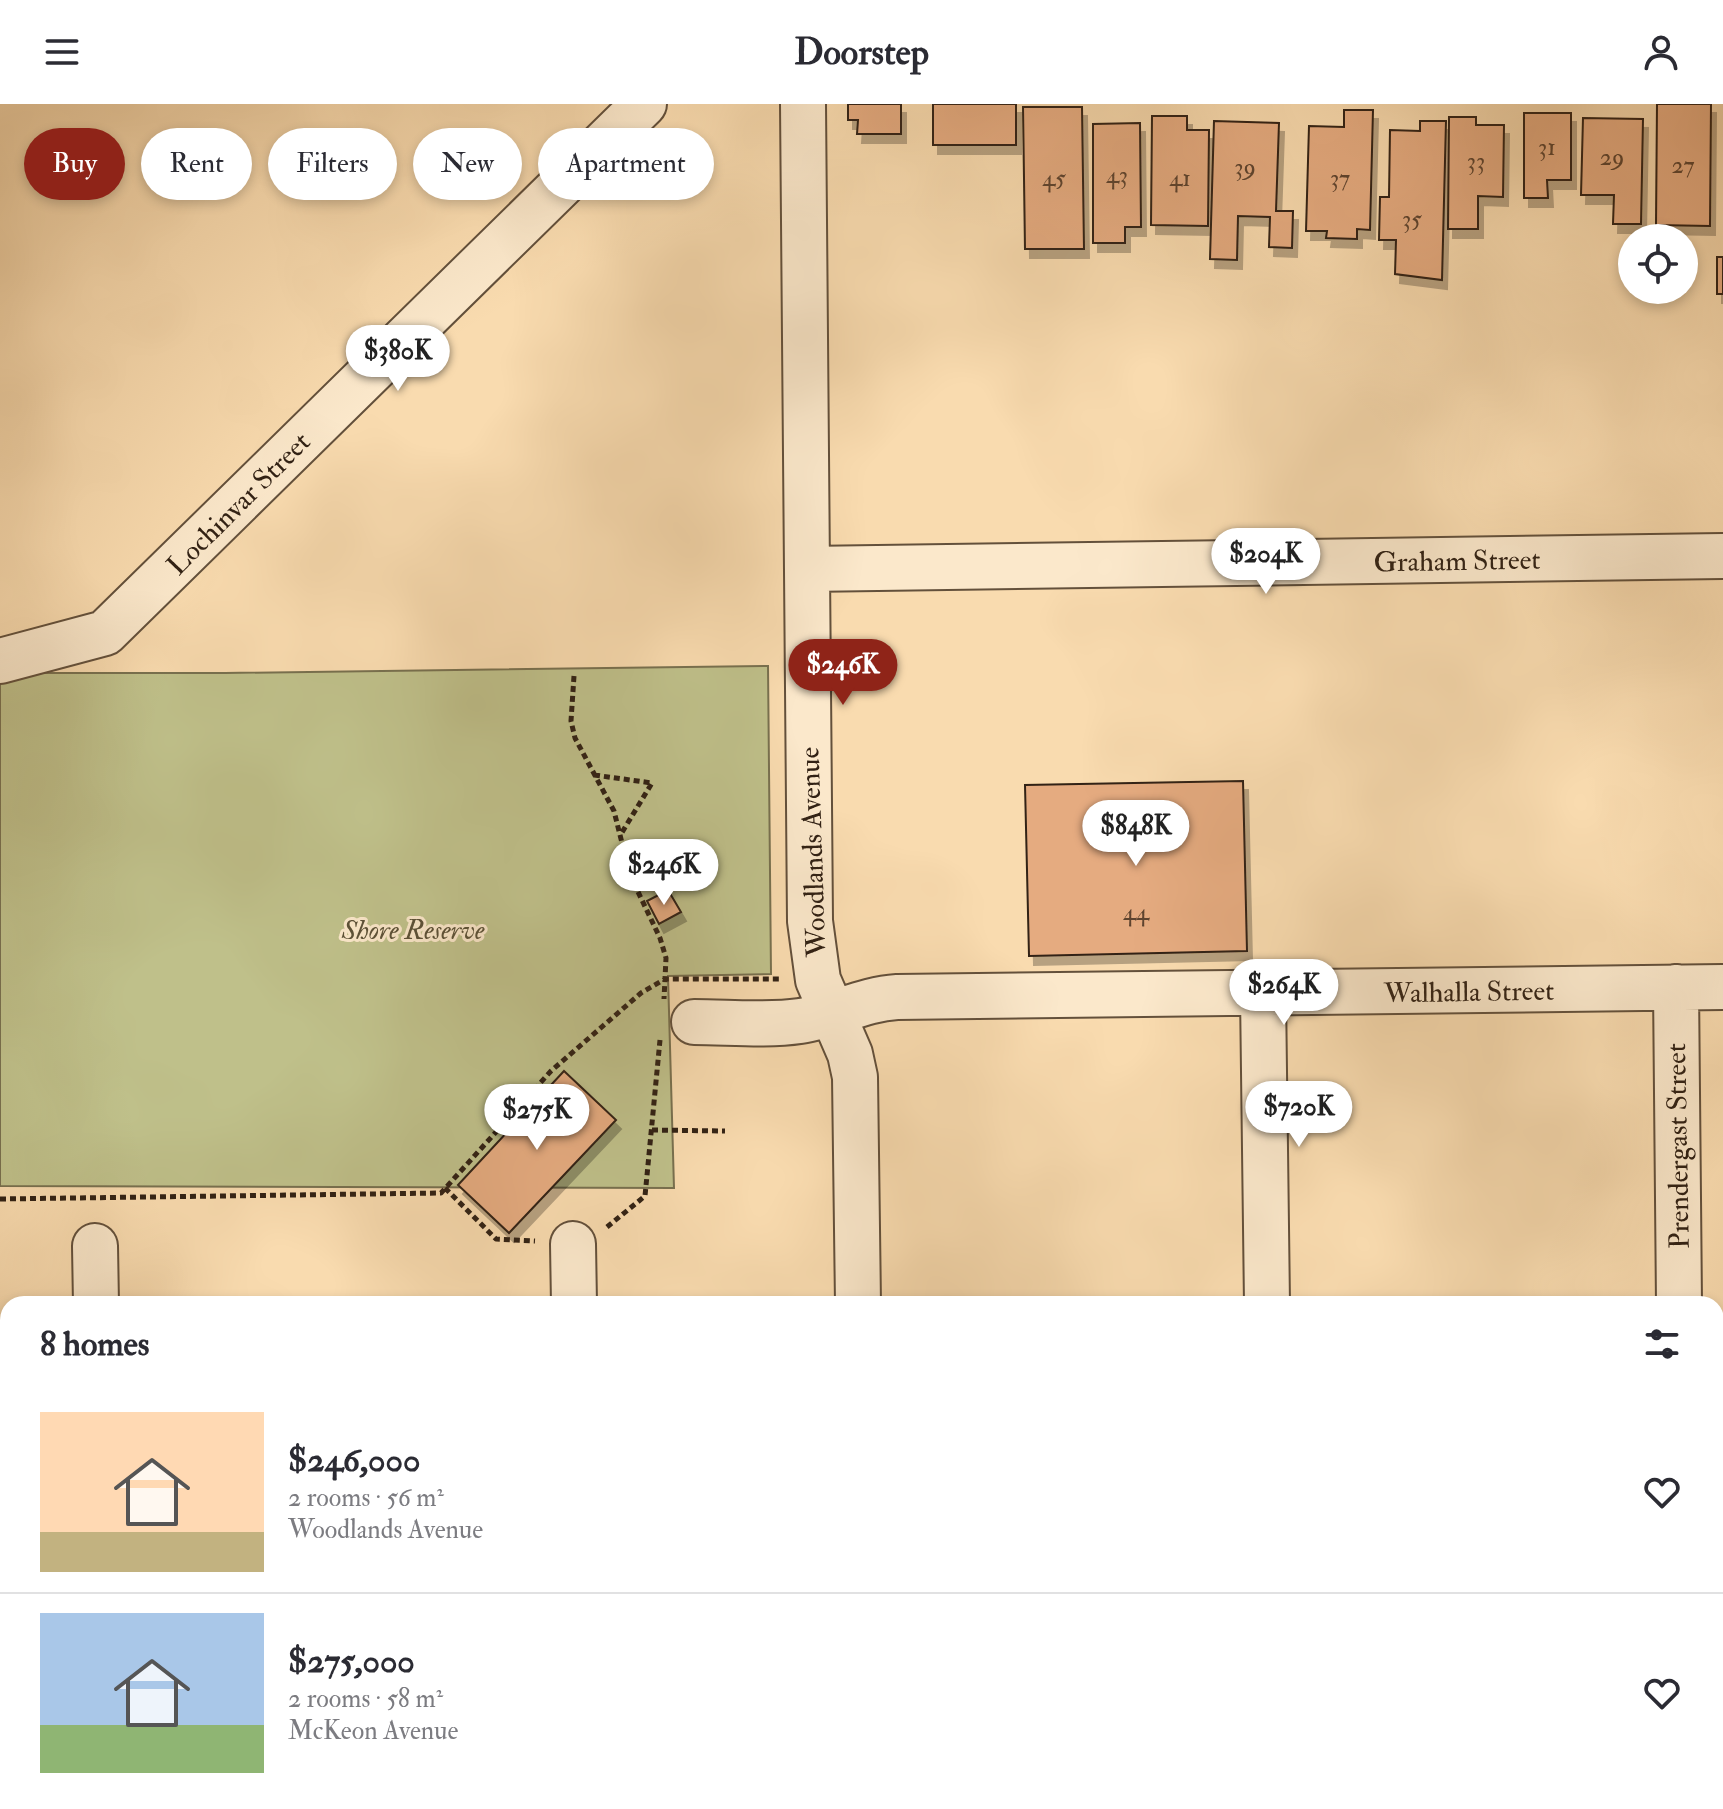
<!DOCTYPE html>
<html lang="en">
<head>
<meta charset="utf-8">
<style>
  :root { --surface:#fff; --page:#f2f2f3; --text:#2b2b33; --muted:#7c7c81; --line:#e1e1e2; --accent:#8f2418 }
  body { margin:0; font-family:"IM FELL Double Pica",serif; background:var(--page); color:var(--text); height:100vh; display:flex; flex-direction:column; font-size:30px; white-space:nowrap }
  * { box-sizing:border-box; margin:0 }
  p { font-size:26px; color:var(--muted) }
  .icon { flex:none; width:44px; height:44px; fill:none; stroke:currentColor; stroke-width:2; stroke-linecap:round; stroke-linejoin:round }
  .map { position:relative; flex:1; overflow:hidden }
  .details { position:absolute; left:0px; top:1192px; width:1724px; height:514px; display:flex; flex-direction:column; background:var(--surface); border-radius:24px 24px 0 0; box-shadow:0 4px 12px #0003 }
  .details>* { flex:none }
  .guide { position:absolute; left:24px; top:24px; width:800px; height:72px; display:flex; gap:16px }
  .controls { position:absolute; left:1618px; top:120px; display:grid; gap:16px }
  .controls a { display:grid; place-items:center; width:80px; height:80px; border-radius:50%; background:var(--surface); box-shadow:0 4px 12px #0003; font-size:40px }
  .price { position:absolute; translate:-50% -68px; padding:0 18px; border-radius:28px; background:#fff; color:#222; font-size:26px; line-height:52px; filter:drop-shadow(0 2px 4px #0008) }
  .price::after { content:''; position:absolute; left:50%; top:48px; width:24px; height:18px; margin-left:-12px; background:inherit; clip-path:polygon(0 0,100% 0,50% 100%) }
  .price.on { background:var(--accent); color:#fff }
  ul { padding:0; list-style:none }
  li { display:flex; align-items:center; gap:24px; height:200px; padding:0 40px }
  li+li { border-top:2px solid var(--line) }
  li span { display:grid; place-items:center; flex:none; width:224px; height:160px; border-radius:0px; color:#555 }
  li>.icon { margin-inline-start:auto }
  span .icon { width:96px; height:96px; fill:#fffc; stroke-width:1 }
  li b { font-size:34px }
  h2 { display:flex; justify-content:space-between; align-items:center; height:96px; padding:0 40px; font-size:34px }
  .tag { padding:0 28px; border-radius:36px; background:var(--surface); box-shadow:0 4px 12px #0003; font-size:28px; line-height:72px }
  .tag.on { background:var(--accent); color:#fff }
  header { display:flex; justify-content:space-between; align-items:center; height:104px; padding:0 40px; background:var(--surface); font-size:36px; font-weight:700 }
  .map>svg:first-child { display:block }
</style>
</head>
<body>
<header><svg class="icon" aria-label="menu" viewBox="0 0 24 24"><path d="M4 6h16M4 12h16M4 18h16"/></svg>Doorstep<svg class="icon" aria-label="person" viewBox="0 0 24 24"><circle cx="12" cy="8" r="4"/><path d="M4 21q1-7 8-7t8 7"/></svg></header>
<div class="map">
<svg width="1723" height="1705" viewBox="0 0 1723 1705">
  <defs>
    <filter id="shadow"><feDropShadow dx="5" dy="9" stdDeviation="0" flood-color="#0004"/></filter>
  </defs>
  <rect width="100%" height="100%" fill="#f9dbaf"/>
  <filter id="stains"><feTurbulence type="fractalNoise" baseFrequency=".0025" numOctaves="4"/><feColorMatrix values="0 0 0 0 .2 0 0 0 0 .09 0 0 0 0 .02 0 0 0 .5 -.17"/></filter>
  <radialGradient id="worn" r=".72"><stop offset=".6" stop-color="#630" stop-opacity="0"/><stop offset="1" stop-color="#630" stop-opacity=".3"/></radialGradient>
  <!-- green -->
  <path fill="#bfc08a" stroke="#78704f" stroke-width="2" d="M 768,562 L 771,870 L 668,872 L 674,1084 L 0,1082 L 0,569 L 225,569 Z"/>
  <!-- building -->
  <path fill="#e5ab80" stroke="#312114" stroke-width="2" filter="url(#shadow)" d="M 848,0 L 901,0 L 901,30 L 857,30 L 858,16 L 848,16 Z
    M 933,0 L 1016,0 L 1016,41 L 933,41 Z
    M 1657,0 L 1711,0 L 1710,122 L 1656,121 Z
    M 1023,3 L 1082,3 L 1084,145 L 1025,145 Z
    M 1344,6 L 1373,6 L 1370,126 L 1357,125 L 1357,135 L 1326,134 L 1327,127 L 1306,127 L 1309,22 L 1344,23 Z
    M 1524,9 L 1571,9 L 1571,76 L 1547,76 L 1548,94 L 1524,94 Z
    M 1152,12 L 1187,12 L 1187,26 L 1209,26 L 1208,122 L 1151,121 Z
    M 1449,13 L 1476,13 L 1476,21 L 1504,21 L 1503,93 L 1478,92 L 1478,125 L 1448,125 Z
    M 1583,14 L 1643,15 L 1641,120 L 1613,120 L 1614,91 L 1581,91 Z
    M 1214,17 L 1279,19 L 1276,107 L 1293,107 L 1292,144 L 1269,143 L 1270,113 L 1238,112 L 1237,156 L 1210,155 Z
    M 1420,17 L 1446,17 L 1442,176 L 1395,170 L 1396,136 L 1379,136 L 1380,93 L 1389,93 L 1390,26 L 1420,27 Z
    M 1140,19 L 1141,123 L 1125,123 L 1125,139 L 1093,139 L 1093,20 Z
    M 1717,153 L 1723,153 L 1723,190 L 1717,190 Z
    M 1243,677 L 1247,847 L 1029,852 L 1025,681 Z
    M 668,786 L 681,808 L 659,820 L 647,797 Z
    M 564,967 L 616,1016 L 509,1129 L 458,1081 Z"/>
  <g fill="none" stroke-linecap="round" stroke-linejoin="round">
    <!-- minor casing -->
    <g stroke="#63503b" stroke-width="48">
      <path id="minor" d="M 803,0 L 810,817 L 818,876 L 850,950 L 855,973 L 858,1200
        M 807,465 L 1723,452
        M 0,557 L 105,529 L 644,0
        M 1676,883 L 1679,1200
        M 1263,890 L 1267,1200
        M 694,918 C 728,918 766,922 800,917 C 834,912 863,895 897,893 L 1723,883
        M 573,1140 L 574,1200
        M 95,1142 L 96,1200
        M 99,1698 L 99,1705
        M 580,1698 L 580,1705
        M 863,1698 L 863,1705
        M 1273,1698 L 1273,1705
        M 1684,1698 L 1684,1705"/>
    </g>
    <!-- path -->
    <path stroke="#312114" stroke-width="5" stroke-dasharray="6 4" stroke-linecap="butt" d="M 574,572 L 571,617 L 575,634 L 614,707 L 630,771 L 660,834 L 666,854 L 664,895
      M 594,671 L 652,679 L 621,730
      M 652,1026 L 725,1027
      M 445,1084 L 496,1135 L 535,1137
      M 0,1095 L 441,1089 L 551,967 L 641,889 L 665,875 L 781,875
      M 607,1123 L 645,1092 L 660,936"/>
    <!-- minor -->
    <use href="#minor" stroke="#fbe8cb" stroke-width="44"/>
  </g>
  <g text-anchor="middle" stroke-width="6" stroke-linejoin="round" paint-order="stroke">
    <!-- number labels -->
    <g font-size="24" fill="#5e442f">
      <text x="1547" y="51">31</text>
      <text x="1612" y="61">29</text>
      <text x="1476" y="65">33</text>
      <text x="1683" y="69">27</text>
      <text x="1245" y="71">39</text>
      <text x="1117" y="79">43</text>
      <text x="1054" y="82">45</text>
      <text x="1180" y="82">41</text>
      <text x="1340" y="82">37</text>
      <text x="1412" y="123">35</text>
      <text x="1136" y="816">44</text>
    </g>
    <!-- street labels -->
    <g font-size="28" fill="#312114" stroke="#fbe8cb">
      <text transform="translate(238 399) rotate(-45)" y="10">Lochinvar Street</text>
      <text transform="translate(1457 456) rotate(-1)" y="10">Graham Street</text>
      <text transform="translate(812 748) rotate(-92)" y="10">Woodlands Avenue</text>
      <text transform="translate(1469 887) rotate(-1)" y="10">Walhalla Street</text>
      <text transform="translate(1677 1042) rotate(-91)" y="10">Prendergast Street</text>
    </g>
    <!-- park labels -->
    <g font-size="28" font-style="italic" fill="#5c5137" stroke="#fbe8cb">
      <text x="413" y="835">Shore Reserve</text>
    </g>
  </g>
  <rect width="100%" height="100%" filter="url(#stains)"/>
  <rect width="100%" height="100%" fill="url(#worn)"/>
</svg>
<div class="controls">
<a><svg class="icon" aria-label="locate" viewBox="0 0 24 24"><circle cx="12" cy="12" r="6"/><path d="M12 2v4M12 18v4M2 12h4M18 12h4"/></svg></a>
</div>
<b class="price" style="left:398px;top:289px">$380K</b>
<b class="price" style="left:1266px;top:492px">$204K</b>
<b class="price on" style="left:843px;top:603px">$246K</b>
<b class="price" style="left:1136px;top:764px">$848K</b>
<b class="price" style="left:664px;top:803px">$246K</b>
<b class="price" style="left:1284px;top:923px">$264K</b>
<b class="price" style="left:1299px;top:1045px">$720K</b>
<b class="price" style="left:537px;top:1048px">$275K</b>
<div class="guide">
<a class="tag on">Buy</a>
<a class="tag">Rent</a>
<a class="tag">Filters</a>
<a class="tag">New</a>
<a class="tag">Apartment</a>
</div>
<section class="details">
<h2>8 homes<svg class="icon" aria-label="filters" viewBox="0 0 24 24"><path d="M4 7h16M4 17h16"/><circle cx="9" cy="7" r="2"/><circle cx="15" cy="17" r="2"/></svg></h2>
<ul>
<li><span style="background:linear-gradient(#ffd9b3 75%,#c2b280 0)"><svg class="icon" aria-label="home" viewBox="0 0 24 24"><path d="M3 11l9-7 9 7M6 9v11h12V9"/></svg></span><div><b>$246,000</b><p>2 rooms · 56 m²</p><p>Woodlands Avenue</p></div><svg class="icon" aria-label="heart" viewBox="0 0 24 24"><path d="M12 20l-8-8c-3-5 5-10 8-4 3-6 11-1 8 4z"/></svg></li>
<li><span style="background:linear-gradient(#a9c7e8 70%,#8fb573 0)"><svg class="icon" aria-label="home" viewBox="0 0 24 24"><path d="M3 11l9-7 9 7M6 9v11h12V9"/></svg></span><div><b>$275,000</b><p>2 rooms · 58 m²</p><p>McKeon Avenue</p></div><svg class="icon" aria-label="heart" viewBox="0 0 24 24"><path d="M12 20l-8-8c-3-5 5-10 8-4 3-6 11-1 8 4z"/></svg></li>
</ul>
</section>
</div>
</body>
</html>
